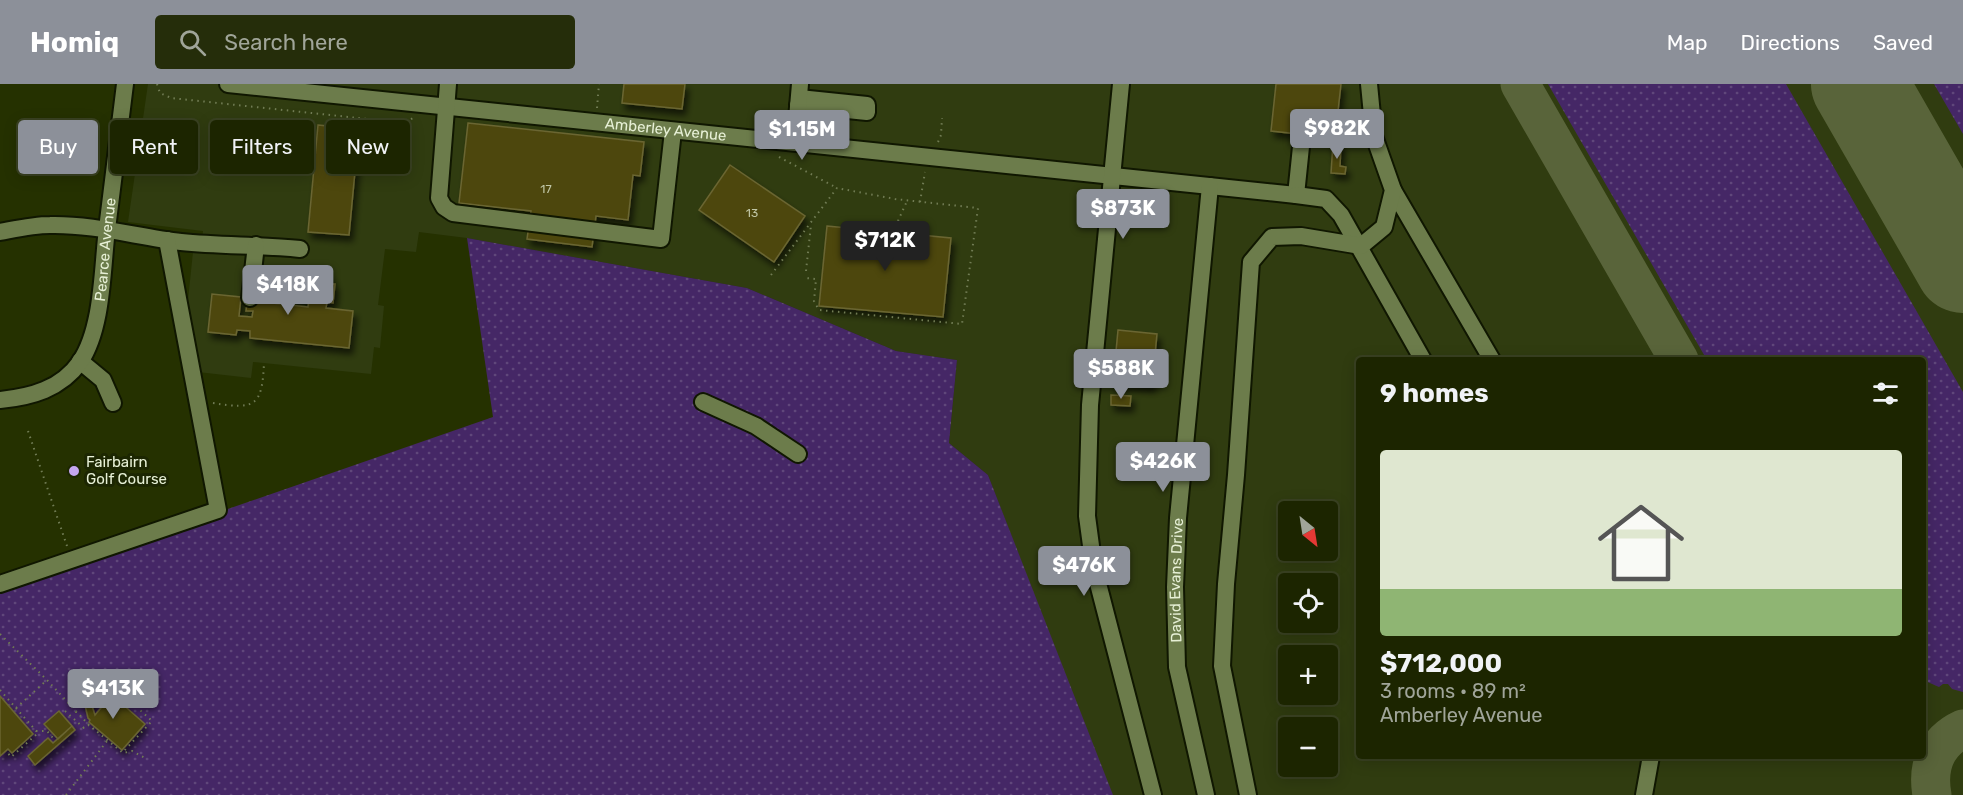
<!DOCTYPE html>
<html lang="en">
<head>
<meta charset="utf-8">
<style>
  :root { --surface:#1c2500; --page:#252d0a; --text:#f1f3f6; --muted:#a0a599; --line:#3a4222; --accent:#8c9099 }
  body { margin:0; font-family:Rubik,sans-serif; background:var(--page); color:var(--text); height:100vh; display:flex; flex-direction:column; font-size:22px; white-space:nowrap }
  * { box-sizing:border-box; margin:0 }
  p { font-size:20px; color:var(--muted) }
  .icon { flex:none; width:33px; height:33px; fill:none; stroke:currentColor; stroke-width:2; stroke-linecap:round; stroke-linejoin:round }
  .map { position:relative; flex:1; overflow:hidden }
  .details { position:absolute; left:1356px; top:273px; width:570px; height:402px; display:flex; flex-direction:column; background:var(--surface); border-radius:6px; box-shadow:0 3px 15px #0003,0 0 0 2px var(--line) }
  .details>* { flex:none }
  .top-card { position:absolute; left:18px; top:36px; width:570px; height:54px; display:flex; gap:12px }
  .needle { width:39px; rotate:150deg }
  .controls { position:absolute; left:1278px; top:417px; display:grid; gap:12px }
  .controls a { display:grid; place-items:center; width:60px; height:60px; border-radius:6px; background:var(--surface); box-shadow:0 3px 15px #0003,0 0 0 2px var(--line); font-size:30px }
  .price { position:absolute; translate:-50% -51px; padding:0 14px; border-radius:6px; background:var(--accent); color:#fff; font-size:20px; line-height:39px; filter:drop-shadow(0 2px 3px #0008) }
  .price::after { content:''; position:absolute; left:50%; top:36px; width:18px; height:14px; margin-left:-9px; background:inherit; clip-path:polygon(0 0,100% 0,50% 100%) }
  .price.selected { background:#222; color:#fff }
  ul { padding:0; list-style:none }
  li { display:grid; align-content:center; gap:12px; height:318px; padding:0 24px }
  li span { display:grid; place-items:center; height:186px; border-radius:6px; color:#555 }
  li>.icon { margin-inline-start:auto }
  span .icon { width:108px; height:108px; fill:#fffc; stroke-width:1 }
  li b { font-size:26px }
  h2 { display:flex; justify-content:space-between; align-items:center; height:72px; padding:0 24px; font-size:26px }
  .tag { padding:0 21px; border-radius:6px; background:var(--surface); box-shadow:0 3px 15px #0003,0 0 0 2px var(--line); font-size:21px; line-height:54px }
  .tag.selected { background:var(--accent); color:#fff }
  header { display:flex; align-items:center; gap:36px; box-sizing:border-box; height:84px; padding:0 30px; background:var(--accent); color:#fff }
  header strong { font-size:28px }
  nav { display:flex; gap:33px; margin-inline-start:auto; font-size:21px }
  .search { width:420px; height:54px; background:var(--page); display:flex; align-items:center; gap:15px; box-sizing:border-box; padding:0 21px; border-radius:6px; color:var(--muted); font-size:22px }
  .map>svg:first-child { display:block }
</style>
</head>
<body>
<header>
<strong>Homiq</strong>
<div class="search"><svg class="icon" aria-label="search" viewBox="0 0 24 24"><circle cx="10" cy="10" r="6"/><path d="M15 15l6 6"/></svg>Search here</div>
<nav><a>Map</a><a>Directions</a><a>Saved</a></nav>
</header>
<div class="map">
<svg width="1963" height="711" viewBox="0 0 1963 711">
  <defs>
    <pattern id="grass-dots" width="8" height="8" patternUnits="userSpaceOnUse" patternTransform="scale(1.5)"><rect width="8" height="8" fill="#452766"/><path d="M2 2h.1M6 6h.1" fill="none" stroke="#60477b" stroke-width="1.8" stroke-linecap="round"/></pattern>
    <filter id="shadow"><feDropShadow dx="3.5" dy="6" stdDeviation="3" flood-color="#0009"/></filter>
  </defs>
  <rect width="100%" height="100%" fill="#253100"/>
  <!-- built -->
  <path fill="#303c10" fill-rule="evenodd" d="M 148,0 L 1963,0 L 1963,711 L 1111,711 L 988,391 L 949,359 L 957,276 L 896,267 L 747,204 L 467,154 L 419,148 L 416,168 L 385,165 L 378,221 L 384,222 L 380,264 L 374,263 L 371,290 L 253,278 L 251,294 L 198,288 L 187,226 L 193,168 L 201,169 L 203,147 L 128,138 ZM 1359,276 L 1923,276 L 1923,672 L 1359,672 ZM 1288,428 L 1328,428 L 1328,466 L 1288,466 ZM 1288,500 L 1328,500 L 1328,538 L 1288,538 ZM 1288,572 L 1328,572 L 1328,610 L 1288,610 ZM 1288,644 L 1328,644 L 1328,682 L 1288,682 Z"/>
  <!-- grass -->
  <path fill="url(#grass-dots)" d="M 1548,0 L 1786,0 L 1963,308 L 1963,608 L 1952,605 L 1948,600 L 1943,600 L 1939,603 L 1923,596 L 1923,276 L 1707,276 Z
    M 1934,0 L 1963,0 L 1963,50 Z
    M 467,154 L 747,204 L 896,267 L 957,276 L 949,359 L 988,391 L 1113,711 L 0,711 L 0,504 L 493,333 Z"/>
  <g fill="none" stroke-linecap="round" stroke-linejoin="round">
    <!-- taxiway -->
    <path stroke="#59643a" stroke-width="39" d="M 1520,0 L 1679,276
      M 1932,711 C 1927,683 1935,658 1963,645"/>
    <!-- runway -->
    <path stroke="#59643a" stroke-width="96" d="M 1859,0 L 1963,181"/>
  </g>
  <!-- building -->
  <path fill="#4d4711" stroke="#6b6631" stroke-width="1.5" filter="url(#shadow)" d="M 624,0 L 685,0 L 682,25 L 622,19 Z
    M 1276,0 L 1341,0 L 1335,54 L 1271,47 Z
    M 468,39 L 644,58 L 640,92 L 633,91 L 628,136 L 596,132 L 592,163 L 527,155 L 531,127 L 459,119 Z
    M 318,41 L 359,45 L 349,151 L 308,148 Z
    M 1333,59 L 1341,60 L 1340,82 L 1346,83 L 1345,90 L 1331,89 Z
    M 730,81 L 805,132 L 774,178 L 699,126 Z
    M 827,142 L 951,154 L 943,233 L 819,222 Z
    M 299,189 L 332,193 L 331,200 L 335,200 L 333,219 L 327,218 L 326,224 L 353,227 L 349,264 L 250,254 L 250,247 L 237,246 L 236,251 L 208,248 L 212,210 L 241,213 L 239,232 L 252,233 L 253,227 L 246,227 L 247,219 L 254,217 L 308,223 L 309,216 L 291,214 L 293,196 L 298,197 Z
    M 1118,246 L 1157,250 L 1152,302 L 1113,299 Z
    M 1111,311 L 1131,312 L 1130,322 L 1111,321 Z
    M 94,606 L 96,618 L 91,619 L 95,631 L 112,611 L 145,640 L 122,666 L 89,638 L 90,636 L 88,634 L 85,621 L 82,622 L 80,609 Z
    M 0,612 L 33,650 L 12,669 L 8,665 L 0,672 Z
    M 59,627 L 72,642 L 58,655 L 44,640 Z
    M 72,642 L 75,646 L 35,681 L 28,672 L 48,654 L 53,659 Z"/>
  <g fill="none" stroke-linecap="round" stroke-linejoin="round">
    <!-- minor casing -->
    <g stroke="#101701" stroke-width="20">
      <g id="minor">
        <path id="s1" d="M 228,0 L 1296,111 L 1302,53"/>
        <path d="M 448,0 L 439,114 L 444,123 L 453,129 L 661,155 L 673,47"/>
        <path d="M 1121,0 L 1090,321 L 1087,432 L 1094,484 L 1153,711"/>
        <path d="M 798,21 L 867,28 L 867,21 L 799,14"/>
        <path d="M 795,58 L 800,0"/>
        <path d="M 1393,106 L 1492,276"/>
        <path d="M 1296,111 L 1326,115 L 1341,131 L 1423,276"/>
        <path d="M 0,148 C 16,145 33,141 50,141 C 94,140 138,153 181,158 C 221,162 260,161 300,165"/>
        <path d="M 250,214 L 256,161"/>
        <path d="M 80,277 L 103,296 L 113,319"/>
        <path id="s2" d="M 0,316 C 31,313 61,305 80,278 C 103,244 102,185 107,145 C 113,97 119,48 125,0"/>
        <path d="M 703,318 L 756,342 L 798,370"/>
        <path d="M 0,500 L 218,426 L 167,156"/>
        <path id="s3" d="M 1206,711 L 1177,583 L 1175,503 L 1178,434 L 1210,102"/>
        <path d="M 1248,711 L 1222,582 L 1226,500 L 1236,391 L 1251,178 L 1272,153 L 1301,152 L 1361,162 L 1384,143 L 1393,106 L 1374,52 L 1369,0"/>
        <path d="M 1644,711 L 1651,672"/>
      </g>
    </g>
    <!-- path -->
    <path stroke="#717c54" stroke-width="2" stroke-dasharray="1.5 4.5" stroke-linecap="butt" d="M 157,0 L 160,9 L 171,14 L 405,39 L 413,34
      M 597,24 L 599,0
      M 938,58 L 941,51 L 942,34
      M 779,73 L 837,104
      M 920,118 L 925,88
      M 893,148 L 907,117
      M 806,187 L 811,141
      M 771,191 L 837,104 L 895,115 L 978,124 L 962,240 L 819,226 L 814,217 L 816,195 L 806,194
      M 268,204 L 292,207
      M 213,319 C 256,326 262,322 264,279
      M 28,347 L 67,462
      M 0,550 L 47,596 L 89,641 L 123,669 L 132,667 L 147,675
      M 0,606 L 38,649 L 11,673 L 7,668
      M 16,624 L 47,596
      M 65,627 L 84,644 L 89,641
      M 76,629 L 77,607 L 113,601 L 152,637 L 124,667
      M 36,647 L 47,647 L 53,654
      M 66,711 L 107,657"/>
    <!-- minor -->
    <use href="#minor" stroke="#6c7c4b" stroke-width="16"/>
  </g>
  <!-- markers -->
  <circle fill="#c5a6f0" stroke="#1c2602" stroke-width="2" cx="74" cy="387" r="6"/>
  <g text-anchor="middle" stroke-width="6" stroke-linejoin="round" paint-order="stroke">
    <!-- number labels -->
    <g font-size="12" fill="#c0c6a5">
      <text x="546" y="109">17</text>
      <text x="752" y="133">13</text>
    </g>
    <!-- street labels -->
    <g font-size="15" fill="#e7f0d6" stroke="#1c2602">
      <text dy="5" stroke="none"><textPath href="#s1" startOffset="440">Amberley Avenue</textPath></text>
      <text dy="5" stroke="none"><textPath href="#s2" startOffset="208">Pearce Avenue</textPath></text>
      <text dy="5" stroke="none"><textPath href="#s3" startOffset="218">David Evans Drive</textPath></text>
    </g>
    <!-- poi labels -->
    <g font-size="15" fill="#e7f0d6" stroke="#1c2602" text-anchor="start">
      <text x="86" y="383">Fairbairn<tspan x="86" dy="17">Golf Course</tspan></text>
    </g>
  </g>
</svg>
<div class="controls">
<a><svg class="needle" viewBox="-14 -14 28 28"><path d="M0-13l5 13h-10z" fill="#e53935"/><path d="M0 13l5-13h-10z" fill="#a0a599"/></svg></a>
<a><svg class="icon" aria-label="locate" viewBox="0 0 24 24"><circle cx="12" cy="12" r="6"/><path d="M12 2v4M12 18v4M2 12h4M18 12h4"/></svg></a>
<a>+</a>
<a>−</a>
</div>
<b class="price" style="left:1337px;top:76px">$982K</b>
<b class="price" style="left:802px;top:77px">$1.15M</b>
<b class="price" style="left:1123px;top:156px">$873K</b>
<b class="price selected" style="left:885px;top:188px">$712K</b>
<b class="price" style="left:288px;top:232px">$418K</b>
<b class="price" style="left:1121px;top:316px">$588K</b>
<b class="price" style="left:1163px;top:409px">$426K</b>
<b class="price" style="left:1084px;top:513px">$476K</b>
<b class="price" style="left:113px;top:636px">$413K</b>
<div class="top-card">
<a class="tag selected">Buy</a>
<a class="tag">Rent</a>
<a class="tag">Filters</a>
<a class="tag">New</a>
</div>
<section class="details">
<h2>9 homes<svg class="icon" aria-label="filters" viewBox="0 0 24 24"><path d="M4 7h16M4 17h16"/><circle cx="9" cy="7" r="2"/><circle cx="15" cy="17" r="2"/></svg></h2>
<ul>
<li><span style="background:linear-gradient(#dfe7d0 75%,#8fb573 0)"><svg class="icon" aria-label="home" viewBox="0 0 24 24"><path d="M3 11l9-7 9 7M6 9v11h12V9"/></svg></span><div><b>$712,000</b><p>3 rooms · 89 m²</p><p>Amberley Avenue</p></div></li>
</ul>
</section>
</div>
</body>
</html>
